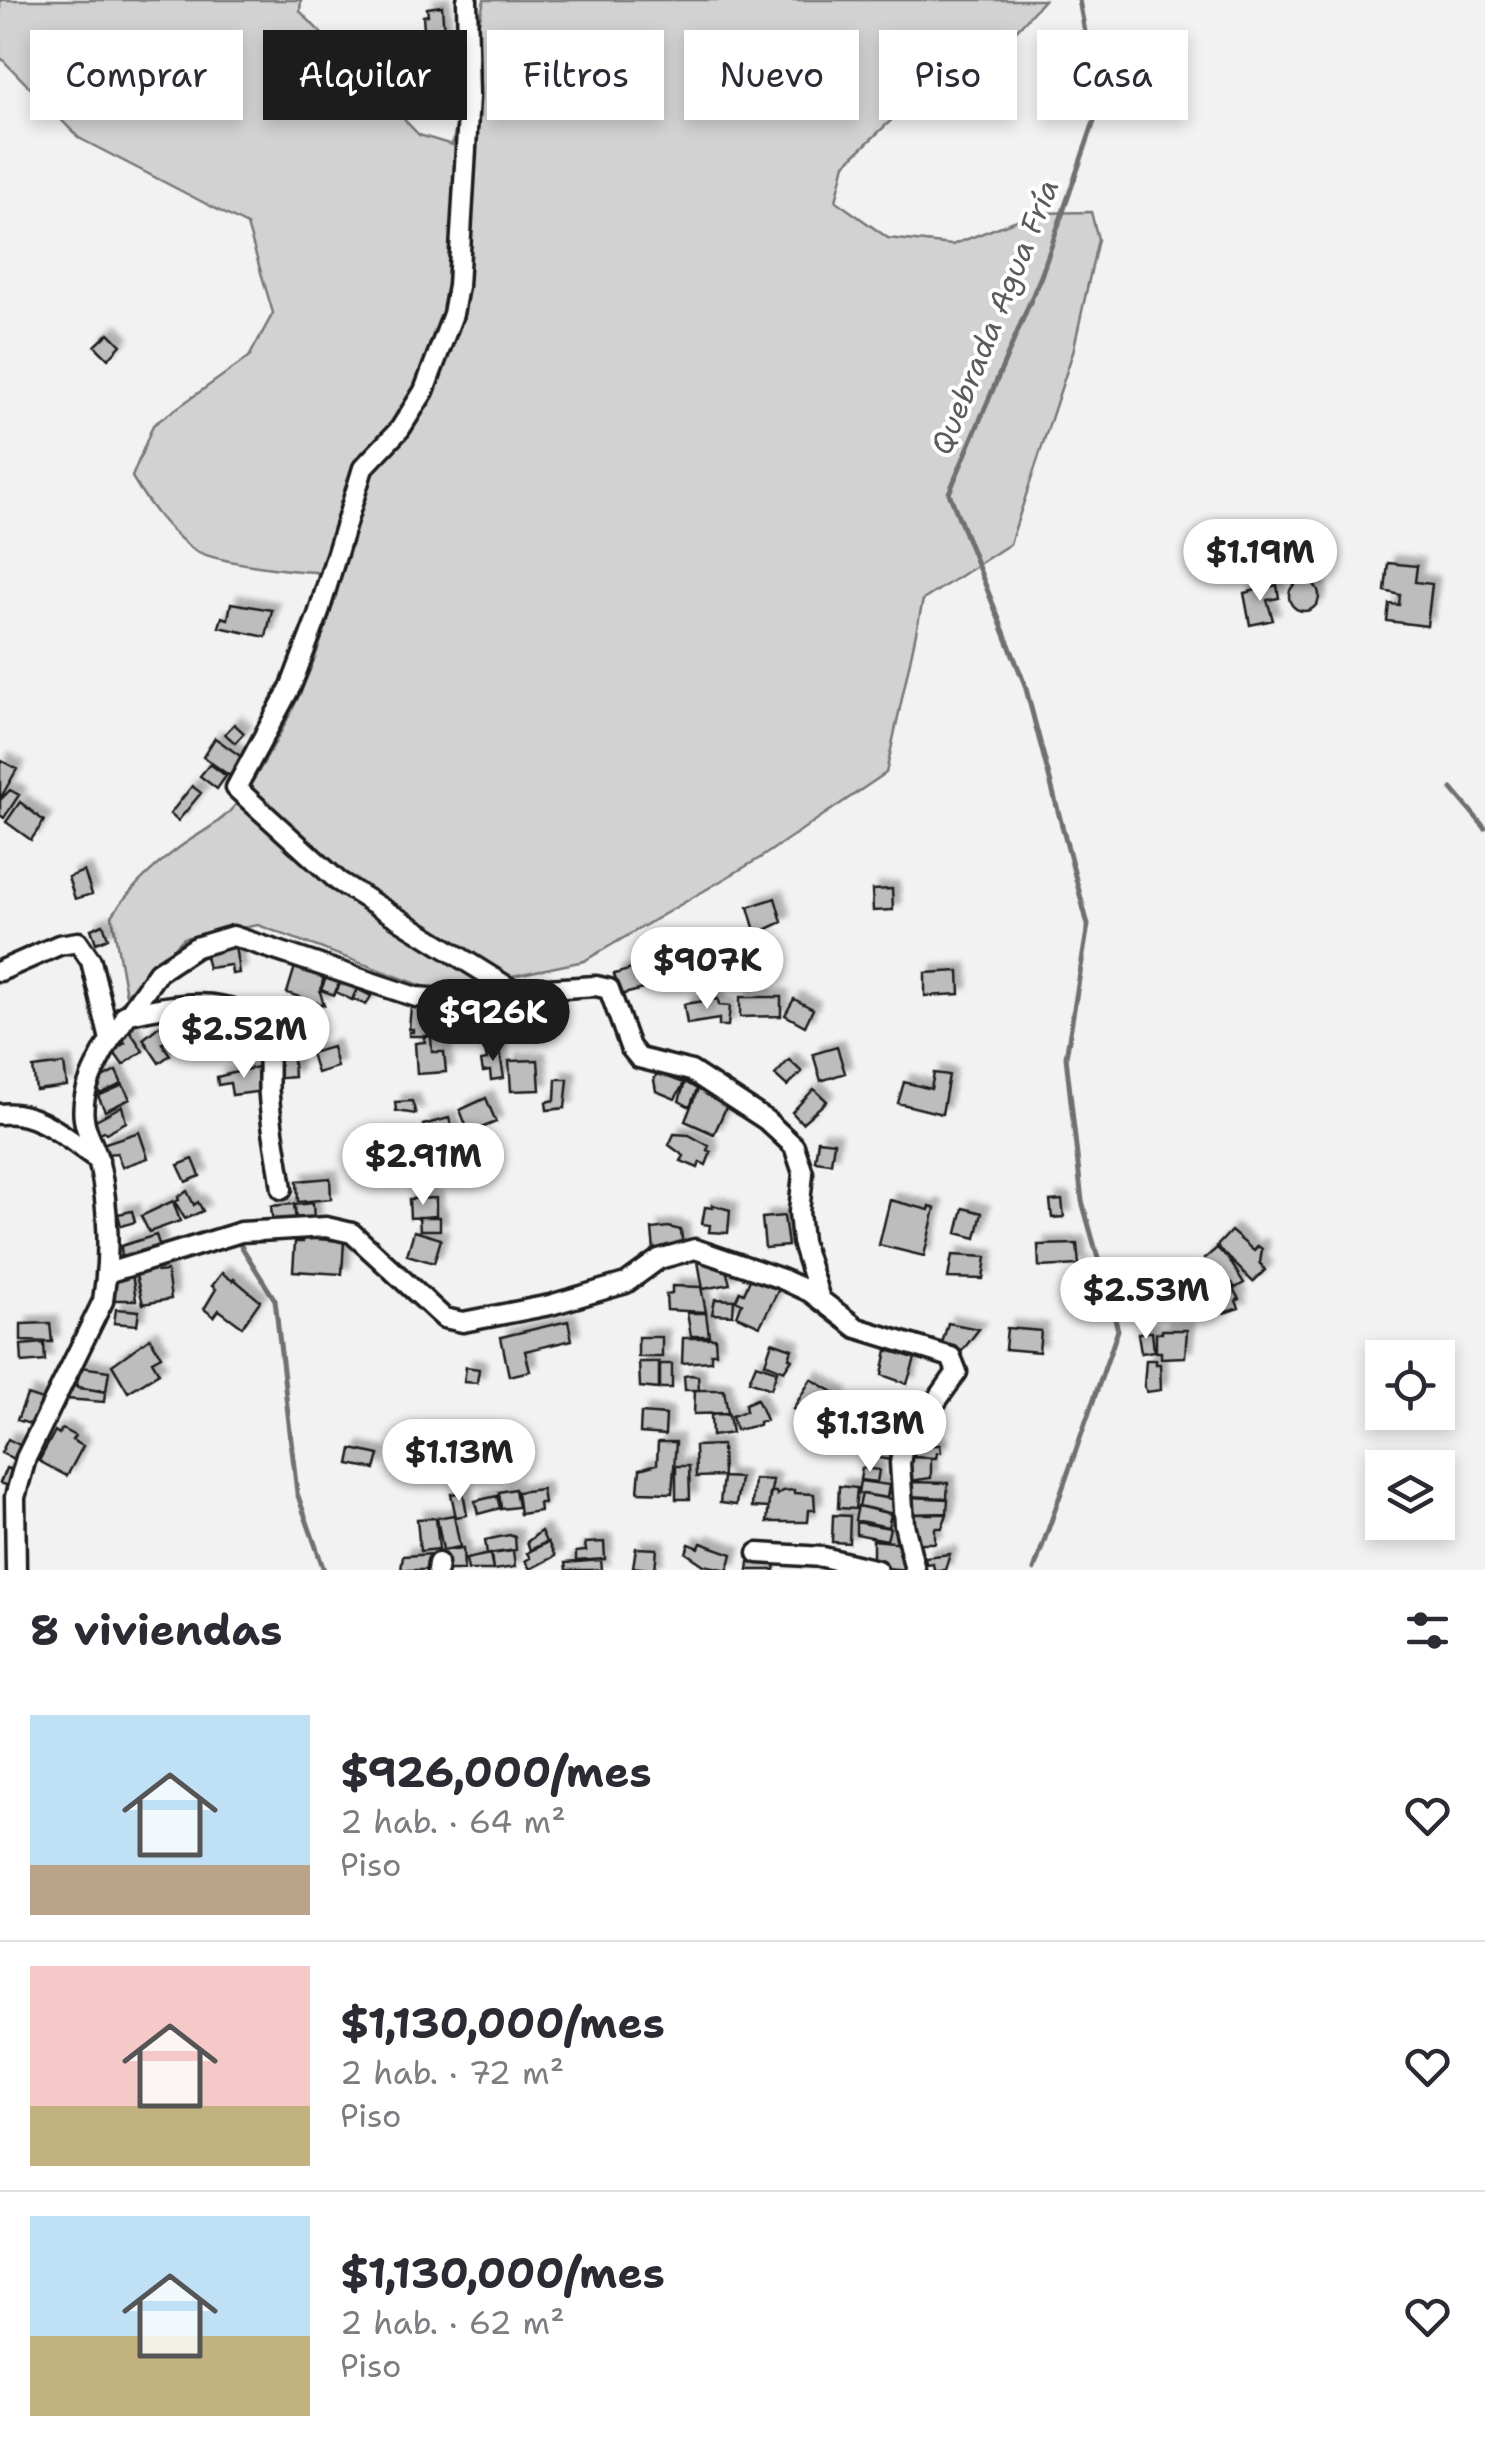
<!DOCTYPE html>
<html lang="es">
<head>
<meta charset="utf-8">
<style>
  :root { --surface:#fff; --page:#f2f2f3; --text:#2b2b33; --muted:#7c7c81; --line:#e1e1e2; --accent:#1c1c1c }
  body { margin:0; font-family:"Shantell Sans",sans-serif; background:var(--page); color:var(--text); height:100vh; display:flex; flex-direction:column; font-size:38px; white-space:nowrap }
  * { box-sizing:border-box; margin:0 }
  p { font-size:32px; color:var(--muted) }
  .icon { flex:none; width:55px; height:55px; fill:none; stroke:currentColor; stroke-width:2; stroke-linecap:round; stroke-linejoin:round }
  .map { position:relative; height:1570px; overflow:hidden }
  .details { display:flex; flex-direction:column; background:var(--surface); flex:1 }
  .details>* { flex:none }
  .guide { position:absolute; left:30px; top:30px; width:1425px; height:90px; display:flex; gap:20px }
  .controls { position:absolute; left:1365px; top:1340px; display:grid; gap:20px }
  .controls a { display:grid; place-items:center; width:90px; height:90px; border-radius:0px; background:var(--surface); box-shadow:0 5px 15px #0003; font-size:50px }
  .price { position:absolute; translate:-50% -85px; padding:0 22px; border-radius:35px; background:#fff; color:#222; font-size:32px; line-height:65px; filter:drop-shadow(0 2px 5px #0008) }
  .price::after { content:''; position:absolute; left:50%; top:60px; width:30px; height:22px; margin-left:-15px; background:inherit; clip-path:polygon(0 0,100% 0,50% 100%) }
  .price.selected { background:var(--accent); color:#fff }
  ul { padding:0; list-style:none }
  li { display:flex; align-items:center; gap:30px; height:250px; padding:0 30px }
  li+li { border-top:2px solid var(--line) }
  li span { display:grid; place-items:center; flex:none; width:280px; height:200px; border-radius:0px; color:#555 }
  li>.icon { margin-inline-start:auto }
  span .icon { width:120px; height:120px; fill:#fffc; stroke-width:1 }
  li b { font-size:42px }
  h2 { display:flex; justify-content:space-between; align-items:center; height:120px; padding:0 30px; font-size:42px }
  .chip { padding:0 35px; border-radius:0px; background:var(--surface); box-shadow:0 5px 15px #0003; font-size:35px; line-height:90px }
  .chip.selected { background:var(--accent); color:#fff }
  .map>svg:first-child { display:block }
</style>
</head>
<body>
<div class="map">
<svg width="1485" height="1570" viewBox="0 0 1485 1570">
  <defs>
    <filter id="shadow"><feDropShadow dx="7" dy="-7" stdDeviation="2.5" flood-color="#0004"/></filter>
  </defs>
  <rect width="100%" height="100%" fill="#f2f2f2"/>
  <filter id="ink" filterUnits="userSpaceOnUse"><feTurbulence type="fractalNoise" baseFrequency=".01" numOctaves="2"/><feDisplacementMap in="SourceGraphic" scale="20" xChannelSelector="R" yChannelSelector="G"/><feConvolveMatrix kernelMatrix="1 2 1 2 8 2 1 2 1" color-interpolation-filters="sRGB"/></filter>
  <g filter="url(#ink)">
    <!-- green -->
    <path fill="#d2d2d2" stroke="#777" stroke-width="2.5" d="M 0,0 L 301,0 L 300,11 L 419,135 L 452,145 L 484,0 L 1044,0 L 1012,35 L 903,109 L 845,164 L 836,201 L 888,238 L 952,245 L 1035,213 L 1091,212 L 1098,239 L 1073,352 L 1010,544 L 923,600 L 886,773 L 760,858 L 584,961 L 479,983 L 428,988 L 258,925 L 184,938 L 126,995 L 112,916 C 128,891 152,868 176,850 C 192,837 213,828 227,814 C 261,782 334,638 331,592 L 316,572 C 290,571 211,562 193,549 C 167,530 148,504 132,477 L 153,425 L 249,357 L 273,313 L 247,225 L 79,138 L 0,57 Z"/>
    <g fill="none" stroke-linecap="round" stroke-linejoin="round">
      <!-- stream -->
      <path stroke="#707070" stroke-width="5" d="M 1452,789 L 1485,828
        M 238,1241 L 275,1300 L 297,1493 L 324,1570
        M 1034,1570 L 1118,1330 L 1082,1201 L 1066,1057 L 1088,925 L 1025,685 L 949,493 L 1041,276 L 1099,107 L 1079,0"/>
    </g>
    <!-- building -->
    <path fill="#bdbdbd" stroke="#1c1c1c" stroke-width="2.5" filter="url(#shadow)" d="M 442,6 L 444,34 L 431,36 L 429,29 L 424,29 L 423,16 L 428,15 L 427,8 Z
      M 109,333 L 121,345 L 108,359 L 95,346 Z
      M 1388,563 L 1417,566 L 1415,582 L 1432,584 L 1427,626 L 1387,621 L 1389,604 L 1399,605 L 1400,595 L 1385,591 Z
      M1289 596a15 15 0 1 1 30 0a15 15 0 1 1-30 0Z
      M 1277,585 L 1279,598 L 1267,600 L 1273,620 L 1250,625 L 1244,593 Z
      M 231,603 L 272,610 L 266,637 L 219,627 L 222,617 L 228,619 Z
      M 234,724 L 244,733 L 235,743 L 225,734 Z
      M 215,738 L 243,758 L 230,776 L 203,757 Z
      M 2,761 L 17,769 L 0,799 L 0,764 Z
      M 210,764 L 226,776 L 217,789 L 200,776 Z
      M 192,786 L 201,793 L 178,821 L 170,814 Z
      M 10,790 L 19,795 L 4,818 L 0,815 L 0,800 Z
      M 20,802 L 44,821 L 31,840 L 6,822 Z
      M 84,871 L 92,894 L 75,899 L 68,877 Z
      M 892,889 L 893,910 L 873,911 L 872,890 Z
      M 775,898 L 782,922 L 761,932 L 759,929 L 755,931 L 748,907 Z
      M 103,924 L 108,938 L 96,943 L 91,929 Z
      M 235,945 L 239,973 L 232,974 L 231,965 L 208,968 L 204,953 L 220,946 Z
      M 724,946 L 728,962 L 693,970 L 691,963 L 696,961 L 694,953 Z
      M 297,960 L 326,969 L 320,992 L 324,1005 L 287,993 Z
      M 653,963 L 659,985 L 620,995 L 614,974 Z
      M 959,971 L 960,994 L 925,996 L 925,973 Z
      M 327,975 L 340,981 L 334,995 L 321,990 Z
      M 341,981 L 357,988 L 352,1000 L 336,992 Z
      M 357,989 L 371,996 L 366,1005 L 353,999 Z
      M 740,997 L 781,997 L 781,1016 L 740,1017 Z
      M 718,999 L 719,1005 L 730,1006 L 728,1026 L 719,1026 L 719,1019 L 687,1024 L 684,1004 Z
      M 794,999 L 813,1009 L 805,1026 L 785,1015 Z
      M 528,1005 L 534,1030 L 508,1036 L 503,1011 Z
      M 411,1007 L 429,1008 L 428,1036 L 409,1036 L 409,1032 L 413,1032 L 413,1029 L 409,1029 Z
      M 471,1007 L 474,1026 L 448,1029 L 449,1009 Z
      M 445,1008 L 447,1029 L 428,1031 L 429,1009 Z
      M 498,1012 L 503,1037 L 483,1041 L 477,1018 Z
      M 167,1020 L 180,1035 L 172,1041 L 162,1043 L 170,1055 L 159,1063 L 143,1039 Z
      M 130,1031 L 143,1051 L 123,1065 L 113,1051 L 125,1043 L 121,1037 Z
      M 431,1036 L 432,1052 L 444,1052 L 446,1072 L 417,1074 L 415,1043 L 425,1042 L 424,1037 Z
      M 292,1043 L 294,1077 L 271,1079 L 269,1044 Z
      M 332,1047 L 337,1067 L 317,1073 L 311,1053 Z
      M 837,1047 L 845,1073 L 821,1081 L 813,1054 Z
      M 499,1048 L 504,1078 L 491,1080 L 490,1071 L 483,1072 L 481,1061 L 487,1060 L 485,1050 Z
      M 538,1060 L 540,1090 L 511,1091 L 509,1061 Z
      M 789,1060 L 802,1072 L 787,1086 L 775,1075 Z
      M 64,1064 L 67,1086 L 36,1090 L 33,1068 Z
      M 261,1066 L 264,1091 L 232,1095 L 230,1083 L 218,1085 L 217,1077 Z
      M 116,1071 L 122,1084 L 100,1094 L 95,1082 Z
      M 657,1073 L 684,1083 L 675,1099 L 656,1091 L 654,1080 Z
      M 934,1073 L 949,1075 L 942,1114 L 898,1103 L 904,1082 L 931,1089 Z
      M 556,1079 L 568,1079 L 565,1108 L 547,1110 L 546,1102 L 555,1100 Z
      M 685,1082 L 697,1089 L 690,1107 L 679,1101 Z
      M 123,1085 L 130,1099 L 105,1111 L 98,1096 Z
      M 698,1089 L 728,1103 L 714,1134 L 685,1121 Z
      M 814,1089 L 827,1101 L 802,1123 L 792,1112 Z
      M 486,1098 L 496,1122 L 469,1133 L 460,1110 Z
      M 412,1101 L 416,1114 L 396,1111 L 395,1102 Z
      M 122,1106 L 126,1122 L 106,1133 L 104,1131 L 98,1134 L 92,1122 Z
      M 449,1118 L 457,1148 L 440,1153 L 438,1147 L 429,1149 L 423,1125 Z
      M 139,1132 L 148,1158 L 122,1167 L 117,1153 L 106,1154 L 102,1144 Z
      M 674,1134 L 689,1135 L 709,1146 L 707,1150 L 711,1152 L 706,1165 L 700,1162 L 698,1168 L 681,1161 L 684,1156 L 669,1145 Z
      M 818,1140 L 834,1142 L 831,1163 L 815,1161 Z
      M 193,1159 L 200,1176 L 186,1182 L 178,1165 Z
      M 330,1178 L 331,1199 L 298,1202 L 297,1181 Z
      M 187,1191 L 194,1205 L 198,1202 L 203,1211 L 185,1219 L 175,1202 L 179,1200 L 178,1197 Z
      M 436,1198 L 436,1216 L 410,1218 L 409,1199 Z
      M 890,1200 L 929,1210 L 930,1206 L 935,1208 L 924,1256 L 879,1245 Z
      M 1062,1200 L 1064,1217 L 1052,1218 L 1050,1201 Z
      M 173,1201 L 180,1221 L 149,1232 L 141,1216 Z
      M 313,1203 L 314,1221 L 296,1223 L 295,1205 Z
      M 294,1204 L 296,1222 L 273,1225 L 271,1206 Z
      M 713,1205 L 730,1210 L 728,1233 L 709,1232 L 710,1225 L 702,1224 L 705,1207 L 713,1208 Z
      M 963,1208 L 982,1213 L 976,1238 L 957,1233 Z
      M 132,1211 L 135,1222 L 121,1226 L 118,1214 Z
      M 784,1216 L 788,1246 L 765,1248 L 762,1218 Z
      M 419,1217 L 440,1217 L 440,1230 L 420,1230 Z
      M 668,1227 L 681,1230 L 683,1248 L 654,1251 L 652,1229 Z
      M 414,1231 L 441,1239 L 434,1263 L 407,1255 Z
      M 1231,1231 L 1254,1251 L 1258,1246 L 1262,1249 L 1260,1263 L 1265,1270 L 1253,1282 L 1217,1246 Z
      M 156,1235 L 160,1247 L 127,1262 L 125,1256 L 122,1258 L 121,1246 Z
      M 303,1238 L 344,1241 L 342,1274 L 293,1271 L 295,1242 L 303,1242 Z
      M 1077,1244 L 1079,1265 L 1039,1267 L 1038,1245 Z
      M 1217,1248 L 1228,1258 L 1244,1283 L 1235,1288 L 1232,1283 L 1222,1289 L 1204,1259 Z
      M 952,1255 L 986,1257 L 983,1279 L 948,1278 Z
      M 697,1256 L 724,1263 L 730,1284 L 703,1289 Z
      M 156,1269 L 157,1272 L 167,1271 L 171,1299 L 143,1304 L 135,1271 Z
      M 222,1273 L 233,1281 L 234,1279 L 260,1301 L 242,1327 L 219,1310 L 214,1317 L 204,1309 L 216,1289 L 212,1286 Z
      M 753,1273 L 781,1285 L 760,1326 L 737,1316 L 742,1303 L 736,1300 L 740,1291 L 744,1293 Z
      M 132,1274 L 136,1300 L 113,1300 L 112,1279 Z
      M 672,1286 L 701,1287 L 706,1312 L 667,1310 L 666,1294 L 672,1293 Z
      M 1232,1287 L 1239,1299 L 1236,1301 L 1239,1308 L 1224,1313 L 1216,1294 Z
      M 715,1299 L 734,1300 L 733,1315 L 712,1314 Z
      M 116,1309 L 139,1311 L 137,1325 L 114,1323 Z
      M 687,1313 L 706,1313 L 709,1336 L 691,1336 Z
      M 568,1321 L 572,1340 L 525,1351 L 530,1371 L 509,1376 L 501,1337 Z
      M 50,1323 L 52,1342 L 21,1341 L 21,1324 Z
      M 948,1323 L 979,1329 L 962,1351 L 941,1347 Z
      M 1007,1328 L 1041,1331 L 1039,1352 L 1005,1349 Z
      M 1162,1330 L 1187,1330 L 1185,1357 L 1161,1358 L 1161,1352 L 1156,1352 L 1156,1333 L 1162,1333 Z
      M 1146,1332 L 1152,1332 L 1154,1351 L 1141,1353 L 1138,1333 Z
      M 638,1337 L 662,1337 L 662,1357 L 638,1357 Z
      M 150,1338 L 161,1356 L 152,1361 L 159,1373 L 128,1392 L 112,1365 Z
      M 683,1338 L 715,1338 L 716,1353 L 711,1353 L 711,1361 L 682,1363 Z
      M 772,1342 L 792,1349 L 789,1358 L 792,1359 L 784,1371 L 765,1363 Z
      M 44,1343 L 45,1361 L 22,1363 L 21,1345 Z
      M 887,1350 L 915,1358 L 907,1384 L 882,1375 Z
      M 1146,1360 L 1156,1360 L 1156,1364 L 1160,1364 L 1161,1390 L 1147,1392 L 1144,1386 Z
      M 639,1362 L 659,1362 L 659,1389 L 640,1387 Z
      M 660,1364 L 672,1364 L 672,1388 L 660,1388 Z
      M 756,1364 L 777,1371 L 771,1389 L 749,1381 Z
      M 81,1367 L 109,1371 L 106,1391 L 79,1388 L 77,1383 Z
      M 466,1367 L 479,1369 L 477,1383 L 464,1382 Z
      M 690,1375 L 698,1376 L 699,1390 L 685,1390 L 684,1376 Z
      M 811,1379 L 840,1396 L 822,1426 L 793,1409 Z
      M 68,1385 L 105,1392 L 104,1402 L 66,1399 Z
      M 695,1390 L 724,1390 L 728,1413 L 694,1414 Z
      M 27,1395 L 42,1400 L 33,1425 L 17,1420 Z
      M 757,1399 L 766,1420 L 759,1422 L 759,1425 L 736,1430 L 732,1416 L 746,1411 L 745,1404 Z
      M 641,1413 L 666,1415 L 665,1435 L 640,1433 Z
      M 720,1414 L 729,1415 L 732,1433 L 712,1436 L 711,1415 Z
      M 863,1419 L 904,1422 L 900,1445 L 861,1441 Z
      M 62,1429 L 75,1436 L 72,1440 L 83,1446 L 67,1476 L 39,1461 L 55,1431 L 59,1434 Z
      M 8,1439 L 25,1448 L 18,1461 L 1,1453 Z
      M 658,1442 L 676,1442 L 672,1493 L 638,1492 L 640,1469 L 657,1464 Z
      M 722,1445 L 723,1476 L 696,1477 L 695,1446 Z
      M 916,1445 L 940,1445 L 941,1452 L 937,1453 L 936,1458 L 914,1457 Z
      M 875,1446 L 899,1449 L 897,1461 L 873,1457 Z
      M 352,1449 L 379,1455 L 375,1469 L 349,1464 Z
      M 911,1457 L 931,1458 L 931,1478 L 909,1481 Z
      M 676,1466 L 689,1466 L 690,1499 L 676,1499 Z
      M 6,1468 L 15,1471 L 10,1487 L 0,1483 Z
      M 862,1468 L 879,1470 L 877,1482 L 860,1480 Z
      M 723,1477 L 740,1478 L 736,1505 L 720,1503 Z
      M 754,1479 L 773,1480 L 768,1508 L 752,1507 Z
      M 860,1481 L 889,1485 L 887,1498 L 858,1493 Z
      M 909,1482 L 948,1483 L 947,1498 L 908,1496 Z
      M 839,1486 L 857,1488 L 855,1509 L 838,1508 Z
      M 515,1489 L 518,1507 L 501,1509 L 499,1492 Z
      M 542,1489 L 544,1503 L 539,1503 L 540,1511 L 520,1514 L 517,1492 Z
      M 794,1490 L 794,1493 L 814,1494 L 815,1510 L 809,1510 L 808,1522 L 767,1522 L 770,1492 L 776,1492 L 777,1495 L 782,1491 Z
      M 463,1492 L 467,1515 L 456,1517 L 451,1494 Z
      M 862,1494 L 897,1500 L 894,1514 L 859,1506 Z
      M 497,1496 L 500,1508 L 478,1514 L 475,1501 Z
      M 909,1497 L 948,1499 L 947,1513 L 908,1514 Z
      M 858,1506 L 891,1514 L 888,1527 L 855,1520 Z
      M 908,1514 L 947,1514 L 942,1528 L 935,1528 L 935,1543 L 915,1543 Z
      M 454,1515 L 460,1547 L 443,1550 L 437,1518 Z
      M 833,1515 L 850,1516 L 849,1543 L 832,1542 Z
      M 436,1518 L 439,1549 L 420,1551 L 417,1519 Z
      M 856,1522 L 890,1528 L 887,1540 L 856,1534 Z
      M 541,1531 L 546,1542 L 530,1550 L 527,1542 Z
      M 509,1535 L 515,1537 L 516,1550 L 487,1554 L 485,1540 Z
      M 873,1540 L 903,1543 L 910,1570 L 873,1567 Z
      M 548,1542 L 555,1556 L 530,1569 L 525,1561 L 530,1558 L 527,1553 Z
      M 604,1542 L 605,1559 L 576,1561 L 576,1552 L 586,1551 L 585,1543 Z
      M 701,1543 L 732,1554 L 728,1570 L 704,1565 L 686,1553 L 689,1544 L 699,1548 Z
      M 463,1548 L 464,1570 L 441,1570 L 439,1551 Z
      M 636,1548 L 657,1549 L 655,1570 L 633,1567 Z
      M 513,1551 L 515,1567 L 493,1570 L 491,1554 Z
      M 434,1554 L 434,1570 L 401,1570 L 403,1556 Z
      M 490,1554 L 493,1570 L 468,1570 L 466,1559 Z
      M 950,1554 L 945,1570 L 934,1570 L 933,1563 L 926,1564 L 925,1557 Z
      M 750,1555 L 777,1558 L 775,1570 L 748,1570 Z
      M 601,1560 L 602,1570 L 566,1570 L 565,1563 Z"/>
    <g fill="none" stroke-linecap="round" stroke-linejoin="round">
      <!-- minor casing -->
      <g stroke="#1c1c1c" stroke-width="25">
        <path id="minor" d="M 467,0 L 469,97 L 458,286 L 453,314 L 424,391 L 400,429 L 363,468 L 318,615 L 291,686 L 236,788 L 338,881 L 514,991
          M 0,971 L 59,945 L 78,942 L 91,961 L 110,1040 C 97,1063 80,1092 84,1119 C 86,1134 96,1148 99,1163 C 109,1207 110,1257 103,1301 L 26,1458 L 15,1497 L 16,1570
          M 125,1015 C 165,1006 238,989 263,1034 C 272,1049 267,1078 269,1096 C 271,1127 278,1158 282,1189
          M 110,1040 L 158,972 L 196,947 L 233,936 L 416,997 L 456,1000 L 514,991 L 596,986 L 609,989 L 630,1047 L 639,1058 L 691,1071 L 766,1120 L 794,1146 L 803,1173 L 799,1212 L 802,1242 L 819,1296
          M 0,1114 C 37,1109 70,1141 99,1160
          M 107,1273 L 241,1232 L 326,1227 L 352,1233 L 444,1318 L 463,1322 L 550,1305 L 626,1283 L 659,1259 L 695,1249 L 782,1279 L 810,1292 L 857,1328 L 951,1357 L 957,1372 L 935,1403 L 905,1435 L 900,1463 L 904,1524 L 915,1570
          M 758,1553 L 823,1557 L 877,1570
          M 437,1570 L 438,1563"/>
      </g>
      <!-- minor -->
      <use href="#minor" stroke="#fff" stroke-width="18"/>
    </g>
  </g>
  <g text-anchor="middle" stroke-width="8" stroke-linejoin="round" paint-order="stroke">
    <!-- water labels -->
    <g font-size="30" font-style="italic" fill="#5b5b5b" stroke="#fff">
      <text transform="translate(995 317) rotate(-68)" y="10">Quebrada Agua Fría</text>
    </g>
  </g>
</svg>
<div class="controls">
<a><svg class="icon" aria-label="locate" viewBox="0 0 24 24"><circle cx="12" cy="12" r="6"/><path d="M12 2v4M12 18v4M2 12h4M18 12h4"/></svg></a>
<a><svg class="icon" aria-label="layers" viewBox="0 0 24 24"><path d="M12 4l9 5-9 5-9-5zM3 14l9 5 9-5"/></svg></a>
</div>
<b class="price" style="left:1260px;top:604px">$1.19M</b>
<b class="price" style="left:707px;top:1012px">$907K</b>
<b class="price selected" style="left:493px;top:1064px">$926K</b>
<b class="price" style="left:244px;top:1081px">$2.52M</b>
<b class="price" style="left:423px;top:1208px">$2.91M</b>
<b class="price" style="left:1146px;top:1342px">$2.53M</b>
<b class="price" style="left:870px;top:1475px">$1.13M</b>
<b class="price" style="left:459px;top:1504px">$1.13M</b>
<div class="guide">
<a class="chip">Comprar</a>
<a class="chip selected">Alquilar</a>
<a class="chip">Filtros</a>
<a class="chip">Nuevo</a>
<a class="chip">Piso</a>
<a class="chip">Casa</a>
</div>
</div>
<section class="details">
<h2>8 viviendas<svg class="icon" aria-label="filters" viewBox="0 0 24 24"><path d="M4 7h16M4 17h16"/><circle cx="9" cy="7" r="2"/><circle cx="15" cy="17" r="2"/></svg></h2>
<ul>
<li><span style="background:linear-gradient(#bfe0f5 75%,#b9a48a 0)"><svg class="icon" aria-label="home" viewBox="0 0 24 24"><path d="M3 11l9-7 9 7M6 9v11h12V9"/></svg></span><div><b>$926,000/mes</b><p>2 hab. · 64 m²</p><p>Piso</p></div><svg class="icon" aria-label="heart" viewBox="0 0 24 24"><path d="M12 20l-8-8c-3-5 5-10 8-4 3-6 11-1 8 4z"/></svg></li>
<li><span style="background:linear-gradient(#f6c9c9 70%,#c2b280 0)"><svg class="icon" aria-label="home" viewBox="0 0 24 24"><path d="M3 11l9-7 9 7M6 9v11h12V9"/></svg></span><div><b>$1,130,000/mes</b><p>2 hab. · 72 m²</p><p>Piso</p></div><svg class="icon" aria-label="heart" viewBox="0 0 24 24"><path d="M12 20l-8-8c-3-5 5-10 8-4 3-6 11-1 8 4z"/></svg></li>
<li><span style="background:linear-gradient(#bfe0f5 60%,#c2b280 0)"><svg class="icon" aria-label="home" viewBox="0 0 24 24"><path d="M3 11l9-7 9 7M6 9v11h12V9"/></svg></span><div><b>$1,130,000/mes</b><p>2 hab. · 62 m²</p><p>Piso</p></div><svg class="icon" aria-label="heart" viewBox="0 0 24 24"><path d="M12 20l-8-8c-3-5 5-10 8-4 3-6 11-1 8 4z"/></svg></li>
</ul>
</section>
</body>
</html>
